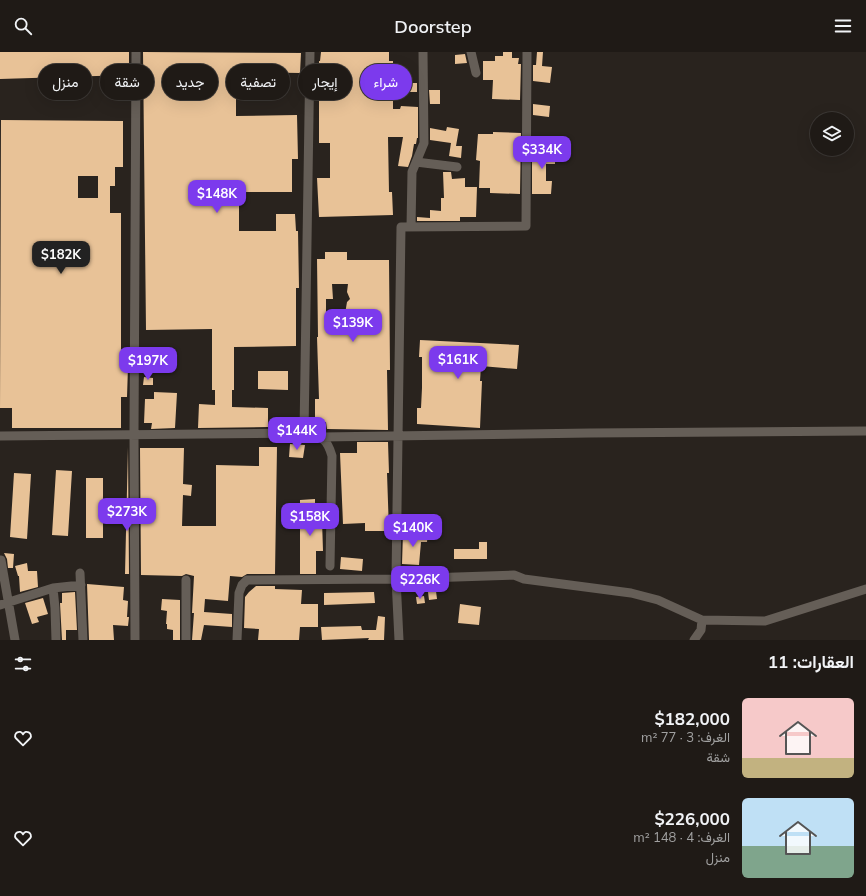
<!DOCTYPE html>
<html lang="ar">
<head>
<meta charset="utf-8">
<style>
  :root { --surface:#1f1a16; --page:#2c2723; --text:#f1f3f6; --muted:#a1a1a1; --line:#3c3835; --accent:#7c3aed }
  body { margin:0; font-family:Mulish,Vazirmatn,sans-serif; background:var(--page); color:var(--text); direction:rtl; height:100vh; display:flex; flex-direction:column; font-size:15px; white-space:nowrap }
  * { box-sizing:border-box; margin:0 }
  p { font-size:13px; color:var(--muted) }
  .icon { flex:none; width:22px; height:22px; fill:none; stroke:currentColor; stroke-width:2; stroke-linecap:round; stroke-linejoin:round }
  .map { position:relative; height:588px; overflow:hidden; direction:ltr }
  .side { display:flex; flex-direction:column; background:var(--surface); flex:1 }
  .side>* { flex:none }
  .guide { position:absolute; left:12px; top:12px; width:400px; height:36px; direction:rtl; display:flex; gap:8px }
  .controls { position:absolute; left:810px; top:60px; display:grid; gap:8px }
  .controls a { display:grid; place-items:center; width:44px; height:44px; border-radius:50%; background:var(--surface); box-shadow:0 4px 16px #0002,0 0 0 1px var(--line); font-size:20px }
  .price { position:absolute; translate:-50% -34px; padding:0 9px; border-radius:8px; background:var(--accent); color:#fff; font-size:13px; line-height:26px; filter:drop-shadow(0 1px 2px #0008) }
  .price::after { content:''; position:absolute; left:50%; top:24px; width:12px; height:9px; margin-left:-6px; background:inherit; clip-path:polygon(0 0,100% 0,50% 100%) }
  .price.selected { background:#222; color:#fff }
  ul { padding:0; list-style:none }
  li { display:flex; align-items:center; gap:12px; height:100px; padding:0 12px }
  li span { display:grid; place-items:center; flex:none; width:112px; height:80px; border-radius:6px; color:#555 }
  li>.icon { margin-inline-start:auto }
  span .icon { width:48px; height:48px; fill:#fffc; stroke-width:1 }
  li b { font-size:17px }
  h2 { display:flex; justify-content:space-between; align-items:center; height:48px; padding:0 12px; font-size:17px }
  .tag { padding:0 14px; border-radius:18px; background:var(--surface); box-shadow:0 4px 16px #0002,0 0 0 1px var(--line); font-size:14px; line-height:36px }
  .tag.selected { background:var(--accent); color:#fff }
  header { display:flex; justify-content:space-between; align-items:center; height:52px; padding:0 12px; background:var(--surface); font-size:18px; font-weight:600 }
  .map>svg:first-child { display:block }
</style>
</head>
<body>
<header><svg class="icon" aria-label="menu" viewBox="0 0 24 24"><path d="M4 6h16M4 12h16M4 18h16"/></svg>Doorstep<svg class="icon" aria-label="search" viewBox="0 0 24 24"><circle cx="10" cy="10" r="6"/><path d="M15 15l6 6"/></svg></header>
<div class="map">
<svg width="866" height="588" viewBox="0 0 866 588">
  <rect width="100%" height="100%" fill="#29231e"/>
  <!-- building -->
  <path fill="#e8c297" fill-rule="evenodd" d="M 0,0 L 129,0 L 129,23 L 0,27 Z
    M 143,0 L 301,1 L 300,21 L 236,20 L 236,64 L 297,63 L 298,107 L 292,107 L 292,140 L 239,140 L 239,179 L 276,179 L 276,162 L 295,162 L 296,179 L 298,179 L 299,236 L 296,236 L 296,294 L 234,295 L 234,338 L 232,338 L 232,355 L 268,356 L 268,375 L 198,376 L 199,352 L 215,353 L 215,338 L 212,338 L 212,277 L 146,278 Z
    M 321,0 L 389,0 L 389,9 L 393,9 L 393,57 L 400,57 L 401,54 L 418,55 L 418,86 L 417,86 L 416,92 L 414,92 L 412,104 L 408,115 L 398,114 L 403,85 L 388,85 L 389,140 L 392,140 L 393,163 L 319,165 L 317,126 L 330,126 L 330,91 L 319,91 L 319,9 L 320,9 Z
    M 503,0 L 512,0 L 512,6 L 519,6 L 518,12 L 521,12 L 520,48 L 492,47 L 493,28 L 483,28 L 483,9 L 495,9 L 495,4 L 503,4 Z
    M 537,0 L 543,0 L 542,14 L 552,15 L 550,31 L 533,29 L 533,13 L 536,13 Z
    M 465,2 L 467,11 L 455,12 L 455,3 Z
    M 407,31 L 417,31 L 417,40 L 407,40 Z
    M 429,38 L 440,38 L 440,52 L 430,52 Z
    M 533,52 L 550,54 L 549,65 L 533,63 Z
    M 1,68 L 123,69 L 123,115 L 115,115 L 115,134 L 110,134 L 110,161 L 121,161 L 121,314 L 128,315 L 127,345 L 121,345 L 121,376 L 12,376 L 12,356 L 0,356 ZM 78,124 L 98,124 L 98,146 L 78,146 Z
    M 447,75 L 459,77 L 456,94 L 462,94 L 461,106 L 449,104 L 451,91 L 430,88 L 430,76 L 446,79 Z
    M 493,80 L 521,81 L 520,142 L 490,141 L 490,136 L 479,136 L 480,109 L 476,108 L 478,82 L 493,82 Z
    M 532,96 L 555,97 L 555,112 L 546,112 L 546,129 L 552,129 L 551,142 L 532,142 Z
    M 443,120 L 451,120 L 452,127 L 465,126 L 465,135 L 477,135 L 476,165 L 460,165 L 460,169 L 417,169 L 417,165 L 430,166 L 430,158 L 441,159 L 441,146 L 444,146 Z
    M 325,200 L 347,200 L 347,208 L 389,208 L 390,318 L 387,318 L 388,378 L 327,377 L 326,370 L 315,370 L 315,347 L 319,347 L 317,285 L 318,285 L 317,207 L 325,207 ZM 332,232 L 348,232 L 347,240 L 350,247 L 347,250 L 345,262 L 339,260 L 326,264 L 326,247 L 333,247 Z
    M 420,288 L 519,293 L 517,317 L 481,314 L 480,329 L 482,329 L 480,376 L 417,372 L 417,356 L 421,356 L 422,336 L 422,305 L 419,305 Z
    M 144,296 L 154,297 L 153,312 L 143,311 Z
    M 258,319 L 288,319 L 288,338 L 258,337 Z
    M 144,325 L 153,326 L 153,333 L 143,333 Z
    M 154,340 L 177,341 L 175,376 L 151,377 L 152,371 L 144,371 L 145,347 L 154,347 Z
    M 357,390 L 388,390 L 389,421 L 387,421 L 389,479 L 365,479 L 365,471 L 343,472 L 340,401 L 357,401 Z
    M 290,392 L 305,393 L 303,406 L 289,405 Z
    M 128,395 L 129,522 L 125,522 Z
    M 259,395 L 277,395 L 275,522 L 247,522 L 242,525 L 230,524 L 228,549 L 205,547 L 204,560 L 232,562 L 232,575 L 204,573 L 201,588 L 192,588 L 194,561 L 192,561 L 194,524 L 186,522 L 182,524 L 141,523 L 140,396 L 184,396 L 183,432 L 192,433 L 191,444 L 183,443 L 182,474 L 216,474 L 216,413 L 259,414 Z
    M 56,418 L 72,419 L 68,484 L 52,483 Z
    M 14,421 L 31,422 L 27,487 L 10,485 Z
    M 86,426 L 103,426 L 103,486 L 86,486 Z
    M 315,447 L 315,468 L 322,468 L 323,499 L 316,499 L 316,522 L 300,522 L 300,448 Z
    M 420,480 L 428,480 L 427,490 L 421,490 L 419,513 L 402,512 L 403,481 L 420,483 Z
    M 479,490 L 487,490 L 487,507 L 454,507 L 454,497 L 479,497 Z
    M 4,501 L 14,502 L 13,516 L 8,516 L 7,507 Z
    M 341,505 L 363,507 L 362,519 L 340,517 Z
    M 27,511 L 28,519 L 37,519 L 38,535 L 20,540 L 19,524 L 18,524 L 15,514 Z
    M 87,532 L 124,535 L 123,548 L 128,549 L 127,565 L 129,565 L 128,574 L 113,573 L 114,588 L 89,588 Z
    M 256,534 L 275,534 L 275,537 L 302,538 L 301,552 L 318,552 L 318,575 L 300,575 L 299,588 L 258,588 L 259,577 L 244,576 L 245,545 L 249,540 Z
    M 436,539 L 437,547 L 429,548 L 428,540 Z
    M 75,540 L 77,578 L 66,578 L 66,588 L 62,588 L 60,551 L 62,551 L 62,541 Z
    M 374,540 L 375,551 L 324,553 L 324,541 Z
    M 424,544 L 425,551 L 417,552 L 416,545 Z
    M 43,546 L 48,562 L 37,565 L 39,570 L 32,572 L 25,551 Z
    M 162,547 L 180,548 L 180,588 L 173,588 L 173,578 L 167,577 L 167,572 L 166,572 L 167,559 L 161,558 Z
    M 460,552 L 481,555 L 479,573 L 458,571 Z
    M 378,564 L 385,565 L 384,588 L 368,588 L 369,586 L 322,588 L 321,575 L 361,574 L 362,578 L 376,578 Z"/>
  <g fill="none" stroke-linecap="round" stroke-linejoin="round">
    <!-- minor -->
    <path stroke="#655e57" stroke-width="9" d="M 471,0 L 476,21
      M 527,0 L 526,174 L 401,175 L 396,527 L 514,523 L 524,527 L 631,541 L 658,548 L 702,568 L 765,569 L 866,537
      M 416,110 L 457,115
      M 411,175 L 412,120 L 424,91 L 423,0
      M 304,381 L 310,0
      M 0,384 L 304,381 C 321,384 327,386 332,404 L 330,514
      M 322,385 L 590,381 L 866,379
      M 1,508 L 15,588
      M 80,521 L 83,588
      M 186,528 L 186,588
      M 53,536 L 55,556 L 56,588
      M 0,553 L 53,536 L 81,533
      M 135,588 L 134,383 L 136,0
      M 237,588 L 239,541 L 242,533 L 247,528 L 396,527 L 399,588
      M 694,588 L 701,578 L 702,568"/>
  </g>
</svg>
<div class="controls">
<a><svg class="icon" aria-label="layers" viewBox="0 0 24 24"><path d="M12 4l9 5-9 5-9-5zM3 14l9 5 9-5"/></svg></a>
</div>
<b class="price" style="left:542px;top:118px">$334K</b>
<b class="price" style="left:217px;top:162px">$148K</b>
<b class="price selected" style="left:61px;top:223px">$182K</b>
<b class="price" style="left:353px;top:291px">$139K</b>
<b class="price" style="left:458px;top:328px">$161K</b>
<b class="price" style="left:148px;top:329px">$197K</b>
<b class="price" style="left:297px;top:399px">$144K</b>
<b class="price" style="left:127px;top:480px">$273K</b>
<b class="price" style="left:310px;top:485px">$158K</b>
<b class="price" style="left:413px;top:496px">$140K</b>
<b class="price" style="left:420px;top:548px">$226K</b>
<div class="guide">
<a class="tag selected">شراء</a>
<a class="tag">إيجار</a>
<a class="tag">تصفية</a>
<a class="tag">جديد</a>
<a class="tag">شقة</a>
<a class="tag">منزل</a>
</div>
</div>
<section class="side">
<h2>العقارات: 11<svg class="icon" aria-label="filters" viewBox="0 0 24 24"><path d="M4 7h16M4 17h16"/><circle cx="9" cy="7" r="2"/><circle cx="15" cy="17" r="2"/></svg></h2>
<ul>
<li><span style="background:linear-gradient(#f6c9c9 75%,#c2b280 0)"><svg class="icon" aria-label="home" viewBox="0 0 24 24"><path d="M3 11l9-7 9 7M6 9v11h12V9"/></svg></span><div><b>$182,000</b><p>الغرف: 3 · 77 m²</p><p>شقة</p></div><svg class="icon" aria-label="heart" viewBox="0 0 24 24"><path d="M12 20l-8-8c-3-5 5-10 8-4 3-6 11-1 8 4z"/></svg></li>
<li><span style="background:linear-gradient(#bfe0f5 60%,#7fa58c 0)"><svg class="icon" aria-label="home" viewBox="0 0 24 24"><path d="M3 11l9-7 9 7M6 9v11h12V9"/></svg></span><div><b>$226,000</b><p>الغرف: 4 · 148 m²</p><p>منزل</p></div><svg class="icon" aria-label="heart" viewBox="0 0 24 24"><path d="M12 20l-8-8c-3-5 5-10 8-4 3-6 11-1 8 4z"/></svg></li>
</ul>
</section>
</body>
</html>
